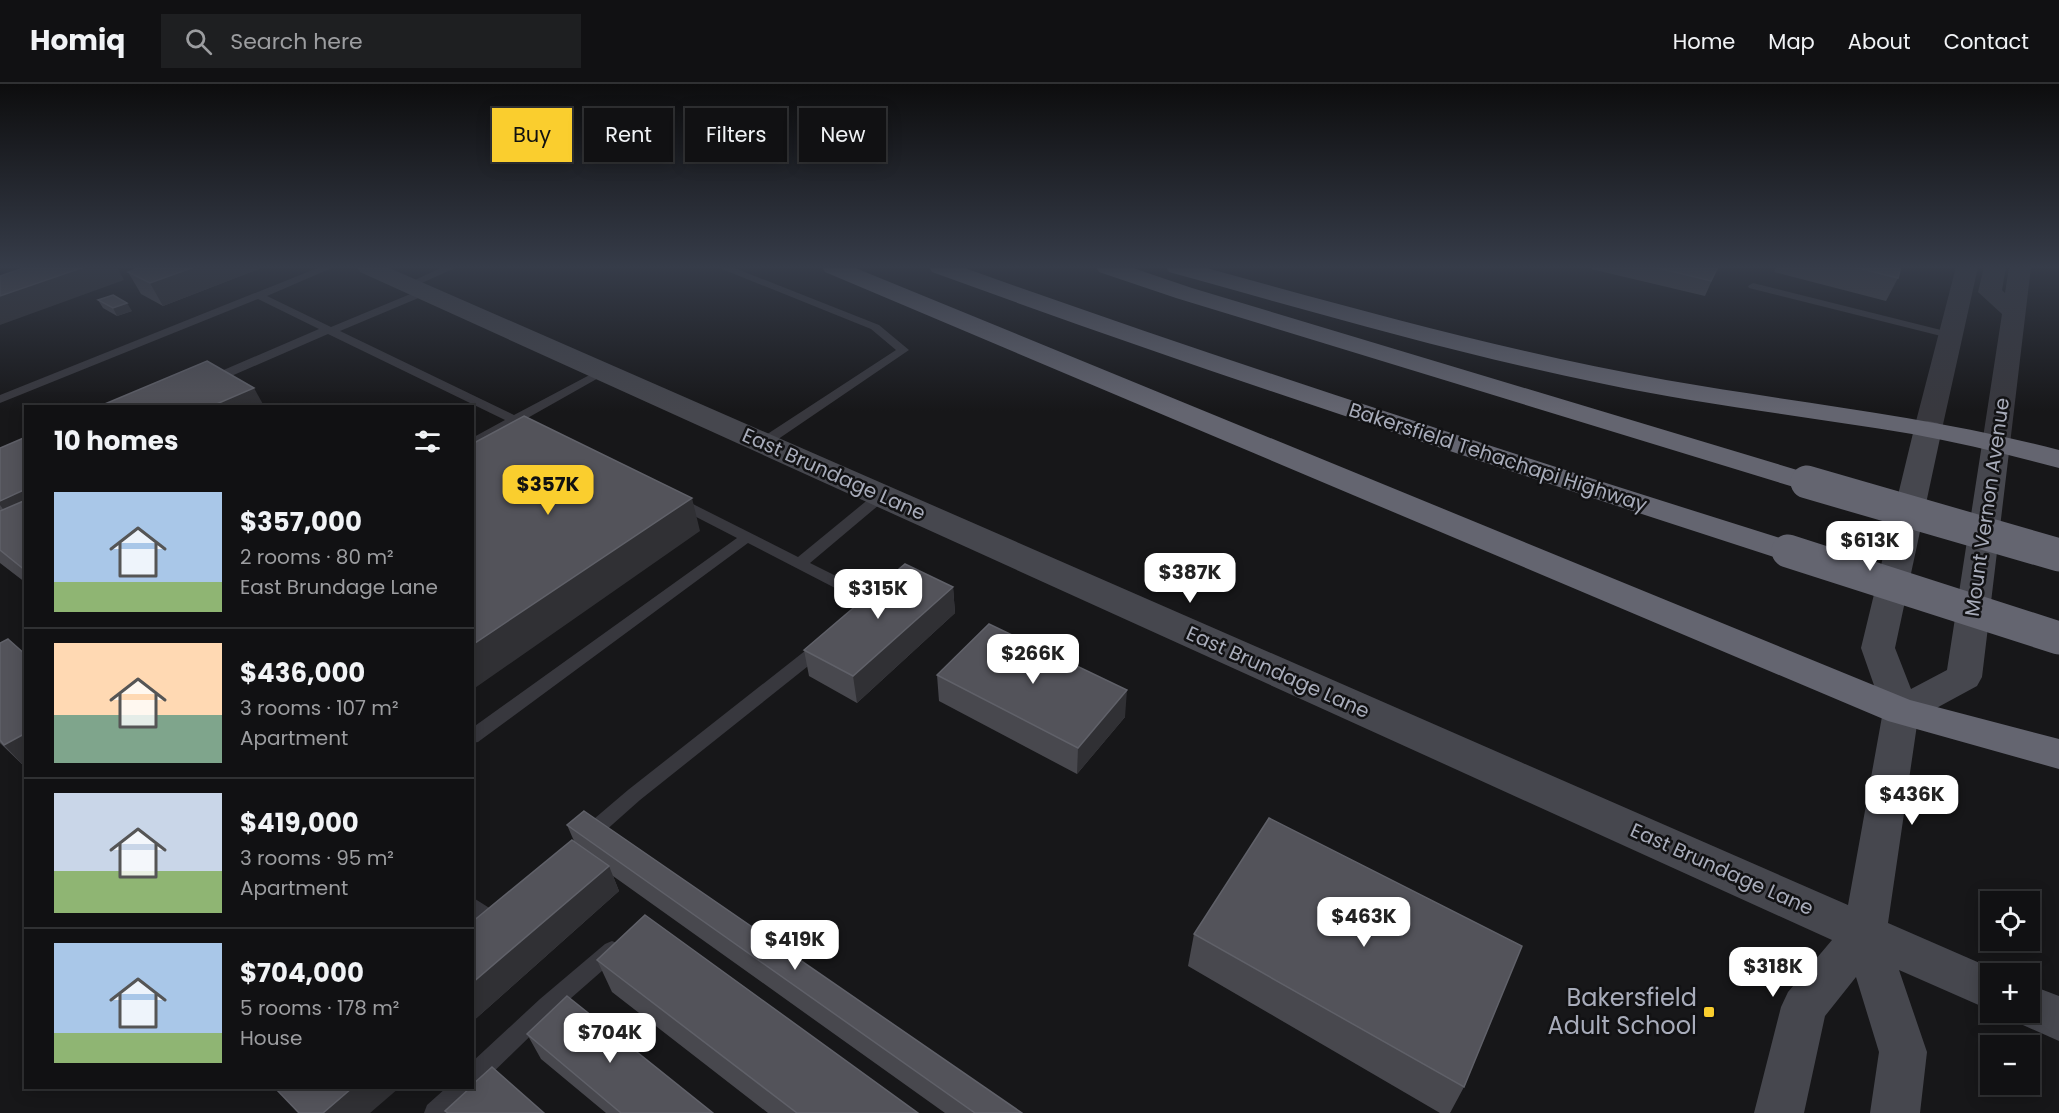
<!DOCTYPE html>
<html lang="en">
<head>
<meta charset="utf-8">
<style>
  :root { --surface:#111113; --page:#1e1f21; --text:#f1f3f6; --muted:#9c9da0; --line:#303133; --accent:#face2e }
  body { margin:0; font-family:Poppins,sans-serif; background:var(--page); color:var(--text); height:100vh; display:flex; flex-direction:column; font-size:22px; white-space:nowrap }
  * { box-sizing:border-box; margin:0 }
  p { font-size:20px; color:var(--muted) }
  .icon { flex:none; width:33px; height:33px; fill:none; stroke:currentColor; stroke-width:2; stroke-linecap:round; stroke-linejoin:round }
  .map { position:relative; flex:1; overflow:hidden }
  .drawer { position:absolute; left:24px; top:321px; width:450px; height:684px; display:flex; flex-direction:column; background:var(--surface); border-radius:0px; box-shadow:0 3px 15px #0003,0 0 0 2px var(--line) }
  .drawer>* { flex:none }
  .guide { position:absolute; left:492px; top:24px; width:570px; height:54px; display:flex; gap:12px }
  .tools { position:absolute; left:1980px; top:807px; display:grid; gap:12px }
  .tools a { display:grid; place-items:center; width:60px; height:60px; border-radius:0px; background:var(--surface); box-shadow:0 3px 15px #0003,0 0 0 2px var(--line); font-size:30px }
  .price { position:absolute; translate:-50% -51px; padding:0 14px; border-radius:12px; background:#fff; color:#222; font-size:20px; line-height:39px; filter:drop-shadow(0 2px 3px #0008) }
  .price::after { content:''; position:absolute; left:50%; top:36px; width:18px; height:14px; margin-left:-9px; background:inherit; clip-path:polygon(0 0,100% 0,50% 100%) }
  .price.current { background:var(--accent); color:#111 }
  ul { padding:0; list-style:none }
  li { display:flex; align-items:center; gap:18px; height:150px; padding:0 30px }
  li+li { border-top:2px solid var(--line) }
  li span { display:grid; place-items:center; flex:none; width:168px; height:120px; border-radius:0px; color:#555 }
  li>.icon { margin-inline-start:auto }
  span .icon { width:72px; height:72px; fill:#fffc; stroke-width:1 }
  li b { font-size:26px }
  h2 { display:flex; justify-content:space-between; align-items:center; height:72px; padding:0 30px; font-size:26px }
  .pill { padding:0 21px; border-radius:0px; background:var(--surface); box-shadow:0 3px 15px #0003,0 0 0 2px var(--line); font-size:21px; line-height:54px }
  .pill.current { background:var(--accent); color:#111 }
  header { display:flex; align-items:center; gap:36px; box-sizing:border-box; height:84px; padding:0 30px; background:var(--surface); border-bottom:2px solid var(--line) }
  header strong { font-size:28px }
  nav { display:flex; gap:33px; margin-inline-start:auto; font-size:21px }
  .search { width:420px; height:54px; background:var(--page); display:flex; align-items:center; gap:15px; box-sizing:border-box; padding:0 21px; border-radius:0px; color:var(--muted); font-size:22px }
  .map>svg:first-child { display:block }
</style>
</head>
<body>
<header>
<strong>Homiq</strong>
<div class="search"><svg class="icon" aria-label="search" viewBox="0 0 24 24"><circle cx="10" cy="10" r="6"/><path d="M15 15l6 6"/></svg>Search here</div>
<nav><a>Home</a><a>Map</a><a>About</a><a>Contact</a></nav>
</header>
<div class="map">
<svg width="2059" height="1029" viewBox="0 0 2059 1029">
  <rect width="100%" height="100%" fill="#171719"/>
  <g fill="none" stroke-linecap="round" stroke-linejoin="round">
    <!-- service -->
    <path fill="#38383e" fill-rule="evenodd" d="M 320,183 L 334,183 L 267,212 L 331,243 L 420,206 L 428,206 L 428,210 L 340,247 L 514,331 L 599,286 L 603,284 L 609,288 L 524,336 L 539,345 L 537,348 L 529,348 L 515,341 L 472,363 L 472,354 L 505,336 L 328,250 L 213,300 L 205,300 L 205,294 L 319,245 L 258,215 L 0,319 L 0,311 Z
      M 443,183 L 457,183 L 413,203 L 404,201 Z
      M 717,183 L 732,183 L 879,241 L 909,266 L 768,362 L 758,362 L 757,359 L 758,356 L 896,266 L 871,245 Z
      M 1753,199 L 1953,249 L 1955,251 L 1949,254 L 1749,204 L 1748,202 Z
      M 881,408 L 888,412 L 886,415 L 810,479 L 882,515 L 885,519 L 876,528 L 866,528 L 863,524 L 866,520 L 748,459 L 478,658 L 472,659 L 472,644 L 737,454 L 673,421 L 671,418 L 673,415 L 683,415 L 798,473 L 876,409 Z
      M 821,557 L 827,559 L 829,563 L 827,567 L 640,716 L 595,756 L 588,759 L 581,756 L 579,751 L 581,746 L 628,706 L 815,559 Z
      M 472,813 L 491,825 L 498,822 L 505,825 L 508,831 L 505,837 L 491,845 L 472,833 Z
      M 612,857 L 619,860 L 622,866 L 619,872 L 554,929 L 480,1001 L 473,1003 L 470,1012 L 451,1029 L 424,1029 L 427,1021 L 446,1004 L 472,1004 L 472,978 L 540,915 L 605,860 Z"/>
    <!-- tertiary -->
    <path fill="#38383e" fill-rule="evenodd" d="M 1956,183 L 1978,183 L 1942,345 L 1938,351 L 1928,353 L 1918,351 L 1914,345 Z
      M 1984,183 L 2006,183 L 2002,206 L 2005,209 L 2009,183 L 2031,183 L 2010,360 L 2006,366 L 1996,368 L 1986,366 L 1982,360 L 2002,230 L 1978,208 Z"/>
    <!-- secondary -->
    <path fill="#46474e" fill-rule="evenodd" d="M 357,183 L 387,183 L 1848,821 L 1883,627 L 1861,564 L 1914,345 L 1918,339 L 1928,337 L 1938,339 L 1942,345 L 1895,564 L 1911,605 L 1947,586 L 1982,360 L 1986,354 L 1996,352 L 2006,354 L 2010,360 L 1982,593 L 1977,602 L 1918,634 L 1888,839 L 2005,890 L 1990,890 L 1990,926 L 1899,886 L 1927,968 L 1920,1029 L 1870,1029 L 1879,968 L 1856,893 L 1825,932 L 1804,1029 L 1754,1029 L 1781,923 L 1788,908 L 1832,856 L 360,188 Z
      M 2030,901 L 2059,912 L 2059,957 L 2014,937 L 2010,928 L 2030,928 Z"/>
    <!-- motorway -->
    <path fill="#646570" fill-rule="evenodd" d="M 822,183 L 853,183 L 1910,616 L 2059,655 L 2059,685 L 1888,637 L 825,188 Z
      M 929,183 L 962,183 C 1239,282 1519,372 1799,460 L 1804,467 L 1799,474 L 1788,477 L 1777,474 C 1494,382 1211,290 932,188 Z
      M 1096,183 L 1130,183 L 1192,204 L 1817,392 L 1822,398 L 1817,404 L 1807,407 L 1797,404 L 1176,214 L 1099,188 Z
      M 1166,183 L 1203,183 C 1356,225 1509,268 1666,296 C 1797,319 1930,332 2059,366 L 2059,384 C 2010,371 1961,359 1912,350 C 1809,333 1706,321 1604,300 C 1457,270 1313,228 1169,188 Z"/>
    <!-- motorway-bridge -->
    <path stroke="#646570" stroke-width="33" d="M 1807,398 L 2059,471
      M 1788,467 L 2059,554"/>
  </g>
  <!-- wall -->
  <path fill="#48484e" d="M 136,183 L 261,184 L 163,222 L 141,210 L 128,188 L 136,185 Z
    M 1592,183 L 1711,183 L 1717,185 L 1705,212 L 1591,185 Z
    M 1776,183 L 1901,183 L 1898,194 L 1886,217 L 1774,188 Z
    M 98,216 L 132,227 L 117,232 L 103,224 Z
    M 26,353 L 26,499 L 0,479 L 0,364 Z
    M 953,503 L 955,529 L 857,619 L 809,592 L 804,566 Z
    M 0,559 L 26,571 L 26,684 L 0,659 Z
    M 937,591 L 1125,633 L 1077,690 L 939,617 Z
    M 567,741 L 1022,1029 L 945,1029 L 613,792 L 619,807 L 472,938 L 472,838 L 574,757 Z
    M 1194,850 L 1464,1003 L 1450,1029 L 1440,1029 L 1188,882 Z
    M 597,876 L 918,1029 L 768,1029 L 612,908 Z
    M 527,950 L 713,1029 L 606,1029 L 541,975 Z"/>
  <!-- shaded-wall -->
  <path fill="#303034" d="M 84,183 L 117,183 L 124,196 L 0,241 L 0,212 Z
    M 194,183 L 260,183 L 261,184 L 163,222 L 150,199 Z
    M 127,219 L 132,227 L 117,232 L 113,224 Z
    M 254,304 L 264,322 L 212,322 Z
    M 26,405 L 26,439 L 16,443 L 0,421 L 0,417 Z
    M 692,414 L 700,447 L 472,606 L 472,561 Z
    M 953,503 L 955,529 L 857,619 L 853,592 Z
    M 1127,606 L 1125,633 L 1077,690 L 1078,664 Z
    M 26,649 L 26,684 L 4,661 Z
    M 609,782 L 619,807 L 472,938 L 472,899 Z
    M 352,1004 L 399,1004 L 370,1029 L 323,1029 Z"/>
  <!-- building -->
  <path fill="#53535a" stroke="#606169" stroke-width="1.5" d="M 26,183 L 84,183 L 0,212 L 0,192 Z
    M 136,183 L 194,183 L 150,199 L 128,188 L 138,184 Z
    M 1654,183 L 1711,183 L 1717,185 L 1711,197 Z
    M 1854,183 L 1901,183 L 1898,194 Z
    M 113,211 L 127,219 L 113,224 L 98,216 Z
    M 207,277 L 254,304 L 212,322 L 100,322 Z
    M 524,332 L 692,414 L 472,561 L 472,360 Z
    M 26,353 L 26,405 L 0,417 L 0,364 Z
    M 26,416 L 26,487 L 0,466 L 0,427 Z
    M 905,480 L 953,503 L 853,592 L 804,566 Z
    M 989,540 L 1127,606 L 1078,664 L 937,591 Z
    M 8,555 L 26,571 L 26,649 L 4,661 L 0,656 L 0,559 Z
    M 584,727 L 1022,1029 L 975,1029 L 567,741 Z
    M 1269,734 L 1522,862 L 1464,1003 L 1194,850 Z
    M 572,756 L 609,782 L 472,899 L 472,838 Z
    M 645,831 L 918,1029 L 797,1029 L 597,876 Z
    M 567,912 L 713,1029 L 621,1029 L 527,950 Z
    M 492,983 L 544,1029 L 448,1029 L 445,1027 L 470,1004 L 472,1004 L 472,1001 Z
    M 275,1004 L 352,1004 L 323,1029 L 299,1029 Z"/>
  <!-- sky -->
  <linearGradient id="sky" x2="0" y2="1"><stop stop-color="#0d0d0e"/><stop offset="0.56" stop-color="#363c49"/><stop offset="1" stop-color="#363c49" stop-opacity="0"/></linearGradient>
  <rect width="2059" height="327" fill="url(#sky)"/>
  <!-- markers -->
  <rect fill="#face2e" stroke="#121214" stroke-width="2" x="1703" y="922" width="12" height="12" rx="3"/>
  <g text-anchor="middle" stroke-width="5" stroke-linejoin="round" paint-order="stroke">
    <!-- street labels -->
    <g font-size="20" fill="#a8acba" stroke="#121214">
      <text transform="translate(1498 373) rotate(18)" y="7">Bakersfield Tehachapi Highway</text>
      <text transform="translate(834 390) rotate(24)" y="7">East Brundage Lane</text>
      <text transform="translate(1987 423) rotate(-82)" y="7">Mount Vernon Avenue</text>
      <text transform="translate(1278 588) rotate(24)" y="7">East Brundage Lane</text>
      <text transform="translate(1722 785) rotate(24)" y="7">East Brundage Lane</text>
    </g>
    <!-- near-poi labels -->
    <g font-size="24" fill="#a8acba" stroke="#121214" text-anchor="end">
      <text x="1697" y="922">Bakersfield<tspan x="1697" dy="28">Adult School</tspan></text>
    </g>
  </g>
</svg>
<div class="tools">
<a><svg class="icon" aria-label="locate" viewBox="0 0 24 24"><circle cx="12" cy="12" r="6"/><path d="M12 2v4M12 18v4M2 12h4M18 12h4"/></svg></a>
<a>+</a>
<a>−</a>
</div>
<b class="price current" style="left:548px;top:432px">$357K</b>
<b class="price" style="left:1870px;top:488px">$613K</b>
<b class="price" style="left:1190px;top:520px">$387K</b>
<b class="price" style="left:878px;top:536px">$315K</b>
<b class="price" style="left:1033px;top:601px">$266K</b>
<b class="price" style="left:1912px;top:742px">$436K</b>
<b class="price" style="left:1364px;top:864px">$463K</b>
<b class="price" style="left:795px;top:887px">$419K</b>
<b class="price" style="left:1773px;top:914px">$318K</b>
<b class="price" style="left:610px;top:980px">$704K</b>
<div class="guide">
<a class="pill current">Buy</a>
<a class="pill">Rent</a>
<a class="pill">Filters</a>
<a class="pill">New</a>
</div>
<section class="drawer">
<h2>10 homes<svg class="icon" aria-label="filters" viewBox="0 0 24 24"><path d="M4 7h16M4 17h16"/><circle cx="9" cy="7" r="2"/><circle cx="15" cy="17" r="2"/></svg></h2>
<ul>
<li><span style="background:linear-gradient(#a9c7e8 75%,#8fb573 0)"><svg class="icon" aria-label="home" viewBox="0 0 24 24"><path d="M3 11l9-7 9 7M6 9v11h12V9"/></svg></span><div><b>$357,000</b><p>2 rooms · 80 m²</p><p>East Brundage Lane</p></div></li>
<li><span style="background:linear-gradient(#ffd9b3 60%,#7fa58c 0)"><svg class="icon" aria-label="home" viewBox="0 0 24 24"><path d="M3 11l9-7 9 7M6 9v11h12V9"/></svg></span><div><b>$436,000</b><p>3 rooms · 107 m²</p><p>Apartment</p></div></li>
<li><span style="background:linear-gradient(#c9d6e8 65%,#8fb573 0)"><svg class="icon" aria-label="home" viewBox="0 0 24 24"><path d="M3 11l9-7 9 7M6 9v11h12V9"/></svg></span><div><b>$419,000</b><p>3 rooms · 95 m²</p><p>Apartment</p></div></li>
<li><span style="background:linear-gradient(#a9c7e8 75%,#8fb573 0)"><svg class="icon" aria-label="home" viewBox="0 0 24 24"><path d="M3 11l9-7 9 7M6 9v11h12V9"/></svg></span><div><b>$704,000</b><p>5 rooms · 178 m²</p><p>House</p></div></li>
</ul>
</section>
</div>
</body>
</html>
